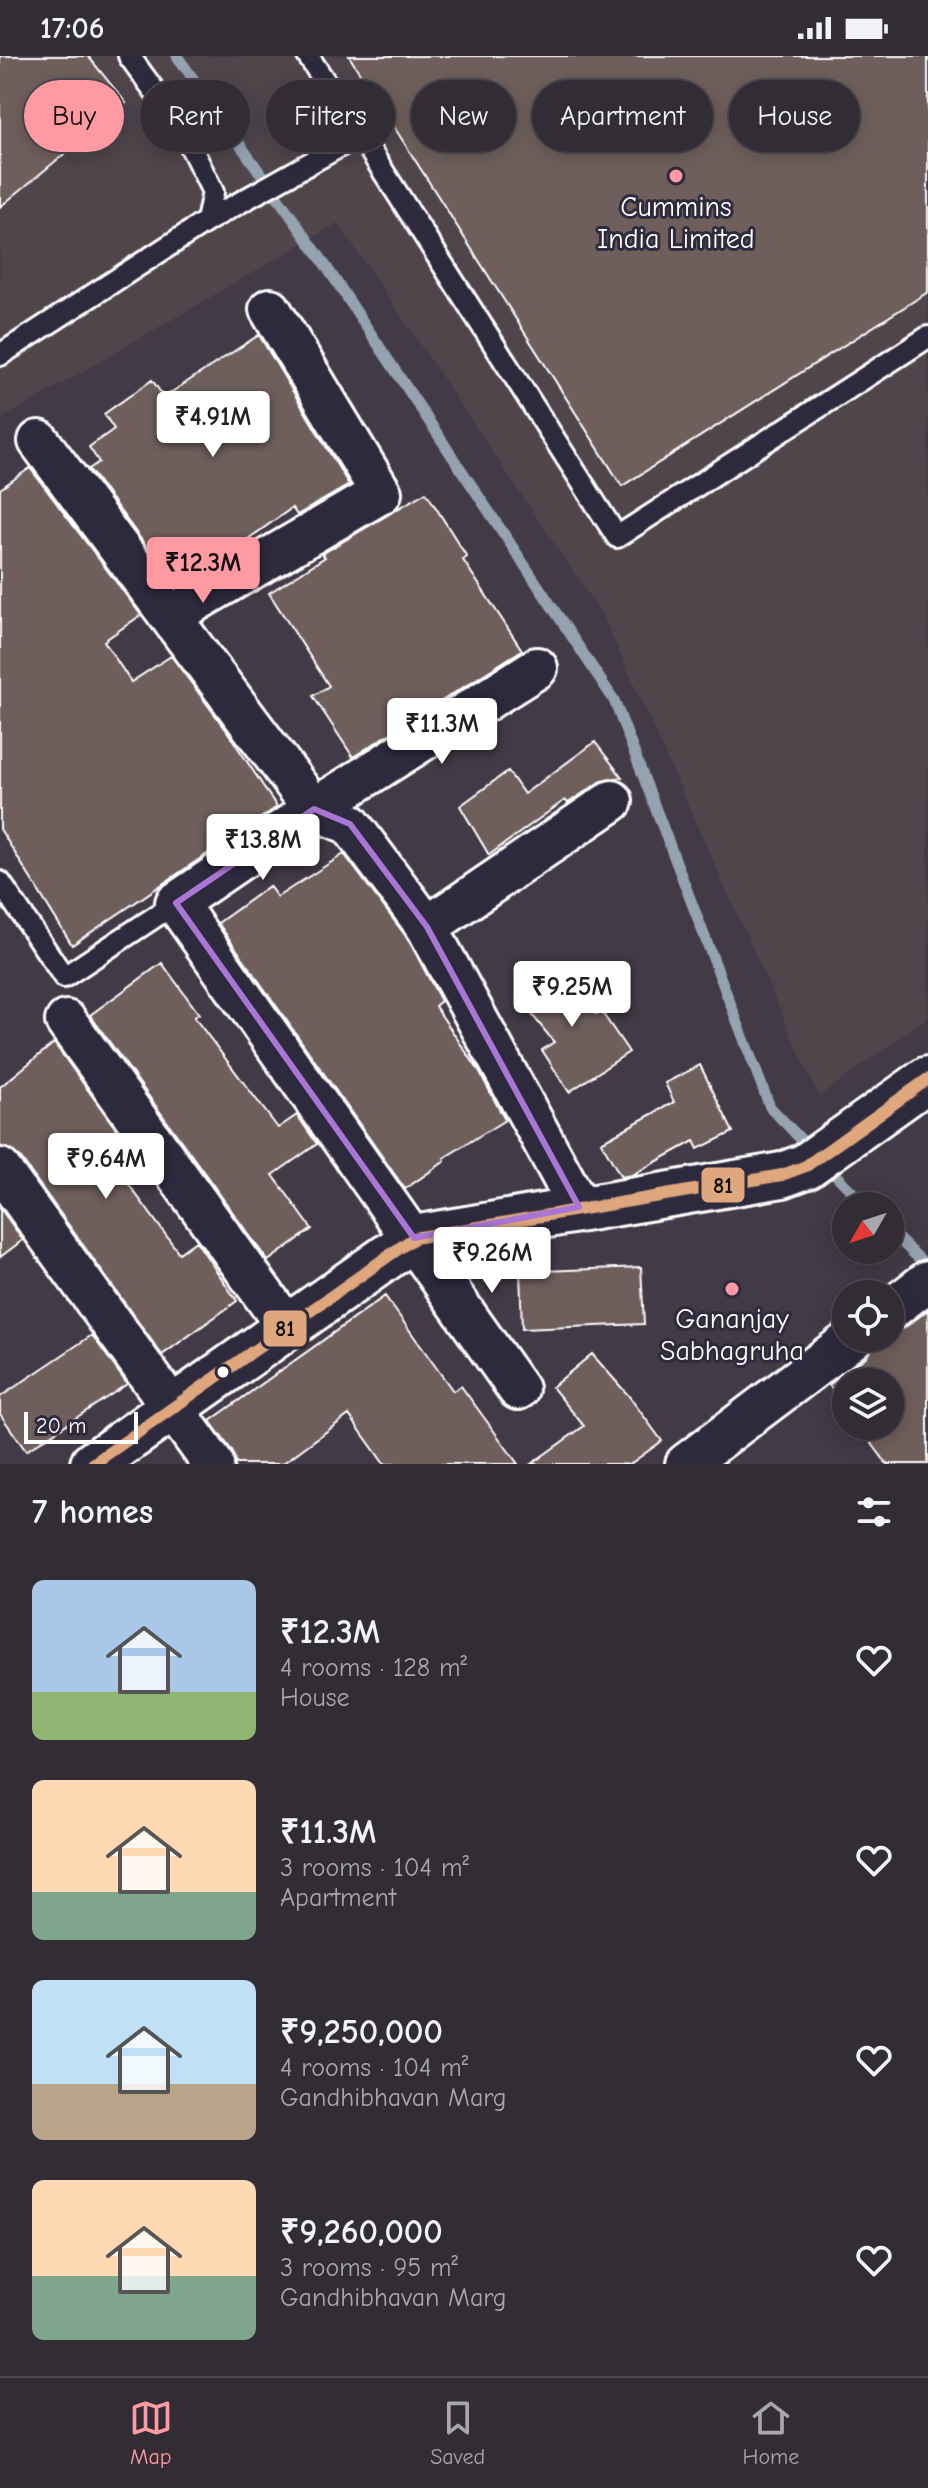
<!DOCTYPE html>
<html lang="en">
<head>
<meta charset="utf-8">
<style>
  :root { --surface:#322c34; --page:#3d3840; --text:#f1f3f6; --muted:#a8a7ac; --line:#4d484f; --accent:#ff9aa2 }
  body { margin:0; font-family:"Comic Neue",sans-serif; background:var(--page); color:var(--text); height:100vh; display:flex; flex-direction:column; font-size:30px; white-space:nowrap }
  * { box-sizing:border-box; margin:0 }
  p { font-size:26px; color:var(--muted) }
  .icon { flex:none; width:44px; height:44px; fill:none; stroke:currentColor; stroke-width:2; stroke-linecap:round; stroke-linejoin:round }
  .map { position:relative; height:1408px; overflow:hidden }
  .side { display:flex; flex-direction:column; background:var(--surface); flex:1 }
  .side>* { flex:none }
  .guide { position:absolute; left:24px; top:24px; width:880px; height:72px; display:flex; gap:16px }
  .needle { width:52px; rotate:231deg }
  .buttons { position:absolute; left:832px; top:1136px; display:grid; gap:16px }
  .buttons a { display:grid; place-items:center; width:72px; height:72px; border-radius:50%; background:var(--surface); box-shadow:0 4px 20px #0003,0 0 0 2px var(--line); font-size:40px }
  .scale { position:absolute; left:24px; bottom:20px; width:114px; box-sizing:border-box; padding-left:8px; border:4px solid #fff; border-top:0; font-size:22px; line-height:28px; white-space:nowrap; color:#fff; -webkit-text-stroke:6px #2f2a3d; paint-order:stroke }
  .price { position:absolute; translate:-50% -68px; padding:0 18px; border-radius:8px; background:#fff; color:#222; font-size:26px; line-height:52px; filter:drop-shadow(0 2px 4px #0008) }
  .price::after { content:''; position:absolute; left:50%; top:48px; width:24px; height:18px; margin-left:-12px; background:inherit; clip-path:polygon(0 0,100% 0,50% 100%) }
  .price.active { background:var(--accent); color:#111 }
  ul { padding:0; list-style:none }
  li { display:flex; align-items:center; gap:24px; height:200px; padding:0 32px }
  li span { display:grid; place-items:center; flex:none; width:224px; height:160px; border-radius:12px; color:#555 }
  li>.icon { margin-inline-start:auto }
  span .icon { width:96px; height:96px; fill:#fffc; stroke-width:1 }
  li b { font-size:34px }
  h2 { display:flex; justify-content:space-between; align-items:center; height:96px; padding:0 32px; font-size:34px }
  .pill { padding:0 28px; border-radius:36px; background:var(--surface); box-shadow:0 4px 20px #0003,0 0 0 2px var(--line); font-size:28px; line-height:72px }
  .pill.active { background:var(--accent); color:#111 }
  .status { display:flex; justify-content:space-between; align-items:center; height:56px; padding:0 40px; background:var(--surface); direction:ltr }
  .status svg { height:22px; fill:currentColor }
  .dock { display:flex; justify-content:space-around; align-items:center; height:112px; border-top:2px solid var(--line); background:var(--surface); font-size:22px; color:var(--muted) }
  .dock a { display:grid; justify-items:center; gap:4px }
  .dock .active { color:var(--accent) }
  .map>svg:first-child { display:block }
</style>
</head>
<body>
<div class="status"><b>17:06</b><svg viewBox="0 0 49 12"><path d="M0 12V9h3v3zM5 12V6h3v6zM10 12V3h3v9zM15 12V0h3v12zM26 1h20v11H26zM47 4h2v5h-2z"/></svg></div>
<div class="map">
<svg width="928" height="1408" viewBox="0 0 928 1408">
  <rect width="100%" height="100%" fill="#423a46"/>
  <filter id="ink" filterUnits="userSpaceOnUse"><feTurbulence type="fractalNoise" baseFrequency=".0125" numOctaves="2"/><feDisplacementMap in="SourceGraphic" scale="16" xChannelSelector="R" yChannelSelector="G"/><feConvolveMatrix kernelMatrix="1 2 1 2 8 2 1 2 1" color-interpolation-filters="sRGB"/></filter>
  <g filter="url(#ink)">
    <!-- built -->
    <path fill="#4f454c" d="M 0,0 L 928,0 L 928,961 L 819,1041 L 603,560 L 338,167 L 0,364 Z"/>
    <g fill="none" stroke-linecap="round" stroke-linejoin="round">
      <!-- stream -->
      <path stroke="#95a2b0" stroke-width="11" d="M 177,0 L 320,201 L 614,644 L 770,1051 L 812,1095
        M 824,1107 L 866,1150
        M 890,1175 L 928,1211"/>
    </g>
    <!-- building -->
    <path fill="#6e5e5b" stroke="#fff" stroke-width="2" d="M 0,0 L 88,0 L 126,47 L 0,151 Z
      M 349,0 L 928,0 L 928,236 L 622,430 Z
      M 259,279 L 349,429 L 297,459 L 292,452 L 207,512 L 198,500 L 169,521 L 89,413 L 99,406 L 89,391 L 114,373 L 104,358 L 152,324 L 164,341 Z
      M 30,412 L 141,559 L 104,585 L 131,626 L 171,600 L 227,675 L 277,751 L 72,889 L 0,773 L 0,433 Z
      M 426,436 L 467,501 L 463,504 L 522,594 L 353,701 L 313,640 L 329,630 L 269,537 L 325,501 L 322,498 Z
      M 595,686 L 622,721 L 600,726 L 568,747 L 565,744 L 489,799 L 460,750 L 508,715 L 524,738 Z
      M 344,798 L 408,883 L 441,945 L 435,950 L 479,1015 L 505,1064 L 444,1102 L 445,1105 L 405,1133 L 218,867 L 269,830 L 277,841 Z
      M 162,907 L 199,958 L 194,961 L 278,1072 L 297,1059 L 317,1088 L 273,1119 L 312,1173 L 268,1205 L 90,959 Z
      M 556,908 L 596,958 L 601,955 L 629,996 L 569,1036 L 542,994 L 554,986 L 517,940 Z
      M 54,987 L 129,1091 L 111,1104 L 179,1197 L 196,1185 L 237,1245 L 162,1299 L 19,1100 L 0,1090 L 0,1031 Z
      M 700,1009 L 733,1076 L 698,1093 L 694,1085 L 632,1119 L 621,1121 L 601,1086 L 674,1046 L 665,1027 Z
      M 0,1152 L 23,1184 L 0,1201 Z
      M 641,1211 L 644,1268 L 522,1273 L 520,1216 Z
      M 385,1240 L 453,1335 L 461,1330 L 518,1408 L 384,1408 L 349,1359 L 282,1408 L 236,1408 L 232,1395 L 210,1365 Z
      M 928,1254 L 928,1408 L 887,1408 L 859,1370 L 890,1370 L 890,1326 L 846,1326 L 846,1352 L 829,1329 L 867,1300 L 876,1282 L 890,1282 L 890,1277 L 904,1272 Z
      M 92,1279 L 127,1328 L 26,1395 L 0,1358 L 0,1341 Z
      M 592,1298 L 628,1339 L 662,1385 L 630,1408 L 531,1408 L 584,1370 L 552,1331 Z"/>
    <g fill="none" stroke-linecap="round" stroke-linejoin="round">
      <!-- service casing -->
      <g stroke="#fff" stroke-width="26">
        <path id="service" d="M 308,0 L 360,79
          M 207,165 L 360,79 L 617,481 L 928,281
          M 0,299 L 207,165 L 213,136 L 181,71 L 129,0
          M 0,826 L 64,921 L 176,847"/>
      </g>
      <!-- minor casing -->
      <g stroke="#fff" stroke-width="46">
        <path id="minor" d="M 39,385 L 314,753 L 350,768 L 427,871 L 579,1151
          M 170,560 L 381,437 L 270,253
          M 427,871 L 612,745
          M 66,965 L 287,1271
          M 0,1113 L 213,1408
          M 890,1254 L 928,1225
          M 518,1333 L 176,847 L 314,753 L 537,612
          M 686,1408 L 853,1282"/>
      </g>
      <!-- tertiary casing -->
      <g stroke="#fff" stroke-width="50">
        <path id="tertiary" d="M 93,1408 L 414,1182 L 782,1119 L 806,1110 L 928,1023"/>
      </g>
      <!-- service -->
      <use href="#service" stroke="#2f2a3d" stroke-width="20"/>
      <!-- minor -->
      <use href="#minor" stroke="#2f2a3d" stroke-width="40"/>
      <!-- tertiary -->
      <use href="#tertiary" stroke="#2f2a3d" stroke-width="44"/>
      <!-- bus-1 casing -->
      <g stroke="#2f2a3d" stroke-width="18">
        <path id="bus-1" d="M 93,1408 L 414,1182 L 782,1119 L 806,1110 L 928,1023"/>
      </g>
      <!-- bus-1 -->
      <use href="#bus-1" stroke="#dfa77e" stroke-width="12"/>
    </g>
  </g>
  <!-- marked area -->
  <path fill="none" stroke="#a976d5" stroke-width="6" stroke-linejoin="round" d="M 314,753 L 350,768 L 427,871 L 579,1151 L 414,1182 L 176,847 Z"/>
  <!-- markers -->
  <g fill="#ff9aa2" stroke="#2f2a3d" stroke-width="3">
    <circle cx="676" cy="120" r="8"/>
    <circle cx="732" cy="1233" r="8"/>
  </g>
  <circle fill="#fff" stroke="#2f2a3d" stroke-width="3" cx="223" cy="1316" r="7"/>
  <g text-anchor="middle" stroke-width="6" stroke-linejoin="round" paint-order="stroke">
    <!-- poi labels -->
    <g font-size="28" fill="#fff" stroke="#2f2a3d">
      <text x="676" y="160">Cummins<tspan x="676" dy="32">India Limited</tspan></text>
      <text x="732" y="1272">Gananjay<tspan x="732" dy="32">Sabhagruha</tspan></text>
    </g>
  </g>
  <g stroke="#2f2a3d" stroke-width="3">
    <rect x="700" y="1110" width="46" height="38" rx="8" fill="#dfa77e"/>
    <rect x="262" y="1253" width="46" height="39" rx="8" fill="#dfa77e"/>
  </g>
  <g font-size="22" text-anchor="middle" font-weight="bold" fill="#111">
    <text x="723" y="1137">81</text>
    <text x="285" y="1280">81</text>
  </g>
</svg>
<div class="buttons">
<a><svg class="needle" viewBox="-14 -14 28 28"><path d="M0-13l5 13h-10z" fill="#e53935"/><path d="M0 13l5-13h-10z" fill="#a8a7ac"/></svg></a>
<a><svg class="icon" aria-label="locate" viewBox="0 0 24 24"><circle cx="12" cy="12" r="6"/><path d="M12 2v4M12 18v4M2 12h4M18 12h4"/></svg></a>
<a><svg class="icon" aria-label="layers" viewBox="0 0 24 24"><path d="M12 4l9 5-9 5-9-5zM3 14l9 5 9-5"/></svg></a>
</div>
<div class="scale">20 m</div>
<b class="price" style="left:213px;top:403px">₹4.91M</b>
<b class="price active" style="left:203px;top:549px">₹12.3M</b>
<b class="price" style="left:442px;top:710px">₹11.3M</b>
<b class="price" style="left:263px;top:826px">₹13.8M</b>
<b class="price" style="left:572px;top:973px">₹9.25M</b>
<b class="price" style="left:106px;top:1145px">₹9.64M</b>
<b class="price" style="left:492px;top:1239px">₹9.26M</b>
<div class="guide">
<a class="pill active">Buy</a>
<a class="pill">Rent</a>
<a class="pill">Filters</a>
<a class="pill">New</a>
<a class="pill">Apartment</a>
<a class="pill">House</a>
</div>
</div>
<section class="side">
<h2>7 homes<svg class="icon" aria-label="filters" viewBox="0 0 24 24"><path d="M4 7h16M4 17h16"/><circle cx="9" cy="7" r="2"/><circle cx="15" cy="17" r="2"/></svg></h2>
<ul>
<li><span style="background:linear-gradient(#a9c7e8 70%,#8fb573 0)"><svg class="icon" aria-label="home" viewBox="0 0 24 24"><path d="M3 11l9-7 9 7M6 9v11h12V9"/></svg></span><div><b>₹12.3M</b><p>4 rooms · 128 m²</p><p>House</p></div><svg class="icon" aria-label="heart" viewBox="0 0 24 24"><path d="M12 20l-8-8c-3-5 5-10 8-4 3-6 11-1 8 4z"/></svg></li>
<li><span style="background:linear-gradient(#ffd9b3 70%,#7fa58c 0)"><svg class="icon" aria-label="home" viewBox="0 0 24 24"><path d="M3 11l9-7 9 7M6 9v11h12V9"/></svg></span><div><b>₹11.3M</b><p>3 rooms · 104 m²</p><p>Apartment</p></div><svg class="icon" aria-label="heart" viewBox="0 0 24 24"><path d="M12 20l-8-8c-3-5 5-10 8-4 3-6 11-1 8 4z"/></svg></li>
<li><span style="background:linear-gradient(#bfe0f5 65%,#b9a48a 0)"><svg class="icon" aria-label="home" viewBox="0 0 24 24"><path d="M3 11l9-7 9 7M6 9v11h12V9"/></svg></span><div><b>₹9,250,000</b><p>4 rooms · 104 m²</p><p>Gandhibhavan Marg</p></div><svg class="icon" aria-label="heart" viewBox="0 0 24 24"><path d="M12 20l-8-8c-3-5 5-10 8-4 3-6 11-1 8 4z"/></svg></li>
<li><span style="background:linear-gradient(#ffd9b3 60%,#7fa58c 0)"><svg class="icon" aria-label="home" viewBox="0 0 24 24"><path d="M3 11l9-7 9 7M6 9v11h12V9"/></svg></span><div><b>₹9,260,000</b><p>3 rooms · 95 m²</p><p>Gandhibhavan Marg</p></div><svg class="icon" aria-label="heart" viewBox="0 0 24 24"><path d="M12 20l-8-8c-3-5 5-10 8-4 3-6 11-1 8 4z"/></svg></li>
</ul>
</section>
<nav class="dock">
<a class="active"><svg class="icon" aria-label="map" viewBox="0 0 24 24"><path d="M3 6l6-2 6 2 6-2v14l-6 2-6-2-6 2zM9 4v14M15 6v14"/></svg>Map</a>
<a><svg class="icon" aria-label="saved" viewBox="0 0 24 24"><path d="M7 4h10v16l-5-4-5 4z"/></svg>Saved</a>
<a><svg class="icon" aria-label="home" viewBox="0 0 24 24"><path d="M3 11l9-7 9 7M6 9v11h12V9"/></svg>Home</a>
</nav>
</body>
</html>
